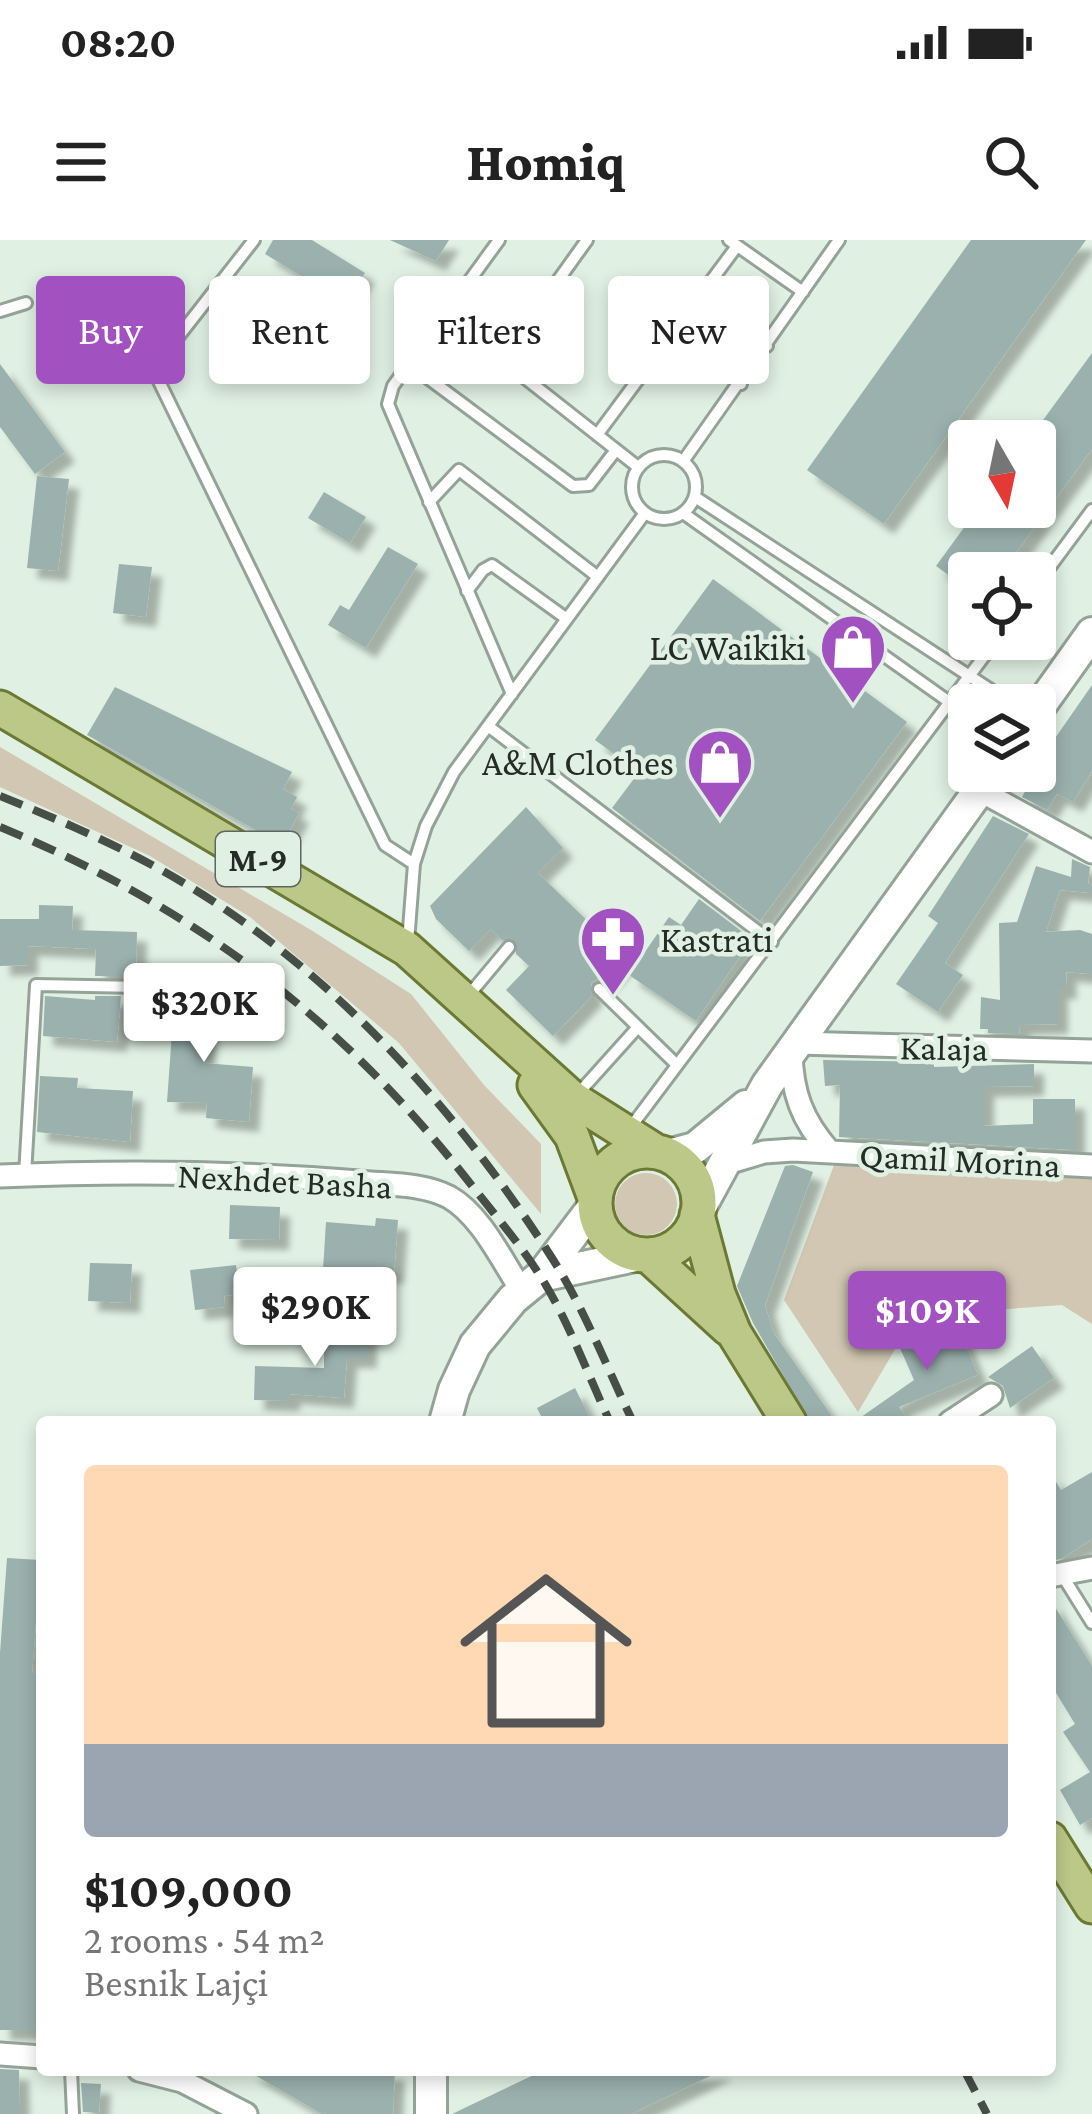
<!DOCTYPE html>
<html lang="en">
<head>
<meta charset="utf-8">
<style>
  :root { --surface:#fff; --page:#f2f2f2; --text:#222; --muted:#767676; --line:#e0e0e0; --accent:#a251c1 }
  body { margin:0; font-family:"Crimson Pro",serif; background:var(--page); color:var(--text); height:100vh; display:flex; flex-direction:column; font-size:45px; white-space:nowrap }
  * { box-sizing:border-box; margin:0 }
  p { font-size:39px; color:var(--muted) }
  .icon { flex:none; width:66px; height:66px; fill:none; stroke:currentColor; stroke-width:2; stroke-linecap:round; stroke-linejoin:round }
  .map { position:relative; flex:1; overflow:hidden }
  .side { position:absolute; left:36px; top:1176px; width:1020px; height:660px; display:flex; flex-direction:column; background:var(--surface); border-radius:12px; box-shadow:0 6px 18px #0003 }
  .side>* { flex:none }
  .banner { position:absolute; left:36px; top:36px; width:1020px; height:108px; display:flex; gap:24px }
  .needle { width:78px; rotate:171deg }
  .tools { position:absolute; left:948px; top:180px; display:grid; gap:24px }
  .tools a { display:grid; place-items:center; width:108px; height:108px; border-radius:12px; background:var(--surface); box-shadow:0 6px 18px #0003; font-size:60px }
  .price { position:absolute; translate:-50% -102px; padding:0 27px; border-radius:12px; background:#fff; color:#222; font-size:39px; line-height:78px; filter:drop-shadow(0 3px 6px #0008) }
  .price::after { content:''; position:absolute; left:50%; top:72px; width:36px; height:27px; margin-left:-18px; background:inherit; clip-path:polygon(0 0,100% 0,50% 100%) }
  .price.on { background:var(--accent); color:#fff }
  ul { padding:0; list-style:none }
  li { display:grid; align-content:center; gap:24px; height:636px; padding:0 48px }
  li+li { border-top:3px solid var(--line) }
  li span { display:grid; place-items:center; height:372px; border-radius:12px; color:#555 }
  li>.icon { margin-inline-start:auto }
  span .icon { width:216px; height:216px; fill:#fffc; stroke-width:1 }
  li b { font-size:51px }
  .pill { padding:0 42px; border-radius:12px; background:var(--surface); box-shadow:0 6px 18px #0003; font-size:42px; line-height:108px }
  .pill.on { background:var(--accent); color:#fff }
  .status { display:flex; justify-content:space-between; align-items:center; height:84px; padding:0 60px; background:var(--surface); direction:ltr }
  .status svg { height:33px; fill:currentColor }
  header { display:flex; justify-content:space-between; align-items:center; height:156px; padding:0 48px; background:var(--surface); font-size:54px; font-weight:800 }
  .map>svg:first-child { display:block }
</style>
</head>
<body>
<div class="status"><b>08:20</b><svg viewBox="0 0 49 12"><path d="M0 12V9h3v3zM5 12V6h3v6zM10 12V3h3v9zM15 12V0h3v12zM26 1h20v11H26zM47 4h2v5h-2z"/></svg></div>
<header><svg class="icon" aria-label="menu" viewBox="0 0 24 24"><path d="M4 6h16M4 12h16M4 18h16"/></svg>Homiq<svg class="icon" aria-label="search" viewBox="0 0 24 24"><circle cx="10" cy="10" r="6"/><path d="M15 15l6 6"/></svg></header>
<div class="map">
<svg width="1092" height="1874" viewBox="0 0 1092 1874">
  <defs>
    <filter id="shadow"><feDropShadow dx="10" dy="10" stdDeviation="3" flood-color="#0004"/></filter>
  </defs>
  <rect width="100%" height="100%" fill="#e0f0e3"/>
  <!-- green -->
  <path fill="#d1c7b2" d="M 0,507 L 311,690 L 411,754 L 484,845 L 541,904 L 541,974 L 399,803 L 250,677 L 150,616 L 0,547 Z
    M 834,925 L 1092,939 L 1092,1084 L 1062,1065 L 980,1071 L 910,1084 L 858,1172 L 784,1060 Z
    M615 964a31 31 0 1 1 62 0a31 31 0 1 1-62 0Z"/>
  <!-- building -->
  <path fill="#9bb1ad" filter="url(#shadow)" d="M 273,0 L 312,0 L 365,33 L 346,63 L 265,14 Z
    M 390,0 L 449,0 L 436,21 Z
    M 971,0 L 1086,0 L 884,284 L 807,230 Z
    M 1092,113 L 1092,209 L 1001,333 L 969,333 L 969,350 L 936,326 L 979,267 L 1035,267 L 1035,191 Z
    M 0,124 L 65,212 L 35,234 L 0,187 Z
    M 37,236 L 69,239 L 58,331 L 27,328 Z
    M 324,252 L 366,277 L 350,303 L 308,278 Z
    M 388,307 L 418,324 L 366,408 L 328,385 L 340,365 L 349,370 Z
    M 119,324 L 152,327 L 146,377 L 113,373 Z
    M 713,339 L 907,482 L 760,681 L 612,568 L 639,532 L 595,500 Z
    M 1092,445 L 1092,531 L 1073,562 L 1057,554 L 1047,570 L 1022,557 L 1051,504 Z
    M 115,447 L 292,532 L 283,549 L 297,557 L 291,569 L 299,573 L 282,605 L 87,495 Z
    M 526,567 L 563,608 L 538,633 L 627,719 L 605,742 L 598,739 L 591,743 L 592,756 L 553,796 L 506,750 L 529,726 L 516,714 L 516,700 L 502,700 L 491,689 L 469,711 L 436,679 L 430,666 Z
    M 993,576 L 1029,594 L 945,723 L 963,735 L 938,772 L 896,744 L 938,683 L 928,676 Z
    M 1072,619 L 1090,627 L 1088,643 L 1092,645 L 1092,653 L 1060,650 L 1046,692 L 1080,690 L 1092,694 L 1092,734 L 1066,732 L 1067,749 L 1058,749 L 1058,784 L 1020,785 L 1019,794 L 988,793 L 988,789 L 980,789 L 981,757 L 1000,760 L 999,683 L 1017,682 L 1036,626 L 1071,637 Z
    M 699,659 L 749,697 L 739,710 L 743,712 L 696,781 L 629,735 L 669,677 L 681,685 Z
    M 39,665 L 73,666 L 72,690 L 137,692 L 136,736 L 95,736 L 96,709 L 28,706 L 28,725 L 0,726 L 0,679 L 39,679 Z
    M 175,751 L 210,754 L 204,823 L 253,827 L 249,882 L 206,878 L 207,863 L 167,862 Z
    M 45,756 L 95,760 L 95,756 L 121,756 L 117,802 L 43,796 Z
    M 823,820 L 934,822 L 934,827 L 1034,824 L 1034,846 L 984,847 L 984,886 L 1033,884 L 1033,859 L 1075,859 L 1075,910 L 839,897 L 840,845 L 825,846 Z
    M 40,836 L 78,838 L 77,848 L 133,851 L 130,902 L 37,892 Z
    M 793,925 L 813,932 L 765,1065 L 773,1092 L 836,1182 L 810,1182 L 753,1083 L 737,1046 L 785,926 Z
    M 230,965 L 280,967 L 279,1000 L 229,999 Z
    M 376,978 L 398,980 L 394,1034 L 323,1030 L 326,982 L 375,986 Z
    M 90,1023 L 132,1024 L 130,1063 L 88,1061 Z
    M 236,1025 L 240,1054 L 224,1056 L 225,1067 L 195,1070 L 190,1030 Z
    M 957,1085 L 978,1135 L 899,1167 L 910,1182 L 854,1182 L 914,1140 L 900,1108 Z
    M 324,1087 L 367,1087 L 367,1118 L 347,1118 L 344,1158 L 290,1154 L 290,1161 L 254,1160 L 255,1126 L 324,1128 Z
    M 1032,1106 L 1054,1138 L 1010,1168 L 1003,1146 L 988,1137 Z
    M 575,1148 L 592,1182 L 544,1182 L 537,1168 Z
    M 1050,1232 L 1061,1250 L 1092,1232 L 1092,1299 L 1061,1319 L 1050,1321 Z
    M 7,1318 L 41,1320 L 32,1432 L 42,1433 L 42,1790 L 0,1790 L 0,1413 Z
    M 1050,1359 L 1092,1426 L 1092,1578 L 1080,1585 L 1060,1550 L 1090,1532 L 1063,1492 L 1075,1484 L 1050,1443 Z
    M 0,1829 L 19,1830 L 20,1874 L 0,1874 Z
    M 246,1830 L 395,1830 L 393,1874 L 322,1874 Z
    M 544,1830 L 723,1830 L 631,1874 L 452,1874 Z
    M 81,1843 L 101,1844 L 99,1873 L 83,1872 Z"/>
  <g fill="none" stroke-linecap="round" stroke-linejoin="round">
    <!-- lane casing -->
    <g stroke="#94a397" stroke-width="16">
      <path id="lane" d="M 254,0 L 153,129 L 385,605 L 414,624
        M 499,0 L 393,146 L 388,164 L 512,454
        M 729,0 L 803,52
        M 700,55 L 767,106
        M 0,71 L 26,63
        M 445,75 L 638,227
        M 671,94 L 741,144
        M 501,120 L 587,0
        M 409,124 L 573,246 L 589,245 L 616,210
        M 597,195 L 737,6
        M632 247a32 32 0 1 1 64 0a32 32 0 1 1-64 0Z
        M 684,220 L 839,0
        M 695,257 L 1014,465
        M 429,262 L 459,230 L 598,337
        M 683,273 L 969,476
        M 1035,347 L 1092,270
        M 467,351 L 483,330 L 492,325 L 567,379
        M 488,486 L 772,702
        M 408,702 L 414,624 L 426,586 L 454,532 L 645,273
        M 599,749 L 675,823
        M 469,755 L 509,707
        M 576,856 L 638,787
        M 630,888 L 997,399
        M 25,935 L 36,745 L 140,747
        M 1062,1335 L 1092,1383
        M 71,1830 L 73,1874"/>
    </g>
    <!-- street casing -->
    <g stroke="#94a397" stroke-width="27">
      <path id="street" d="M 979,550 L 1092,612
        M 797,803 L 1092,811
        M 791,812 C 792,853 802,880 829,911
        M 724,924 L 764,912 L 793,910 L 1092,926
        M 0,936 C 119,931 240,932 359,942 C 389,945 422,943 449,957 C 481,975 502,1021 522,1051
        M 950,1182 L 991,1155
        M 1050,1336 L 1092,1328
        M 0,1814 L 42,1817
        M 139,1830 L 182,1841 L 246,1874"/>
    </g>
    <!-- secondary casing -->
    <g stroke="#94a397" stroke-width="36">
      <path id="secondary" d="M 1035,473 L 1092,393
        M 668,915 L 695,908 L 746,866
        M 699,970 L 767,845 L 993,531
        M 541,1036 L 640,1015
        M 445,1182 L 454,1150 L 475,1105 L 513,1059 L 541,1036 L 594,966
        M 431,1874 L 431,1830"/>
    </g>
    <!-- primary casing -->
    <g stroke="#6b7932" stroke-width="39">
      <path id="primary" d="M 0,468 L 407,709 L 573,859 L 655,911
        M 535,845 L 572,896 L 594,955
        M595 963a52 52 0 1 1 104 0a52 52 0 1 1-104 0Z
        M 697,975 L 718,1054 L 734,1093 L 789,1182
        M 648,1015 L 728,1088
        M 1050,1599 L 1092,1666"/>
    </g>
    <!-- lane -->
    <use href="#lane" stroke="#fff" stroke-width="10"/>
    <!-- street -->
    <use href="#street" stroke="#fff" stroke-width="21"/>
    <!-- secondary -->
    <use href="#secondary" stroke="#fff" stroke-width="30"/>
    <!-- primary -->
    <use href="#primary" stroke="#bcc888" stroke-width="33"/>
    <!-- rail -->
    <path stroke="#464e47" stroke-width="8" stroke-dasharray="24 12" stroke-linecap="butt" d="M 0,556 C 62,581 125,608 182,642 C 333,731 458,871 552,1018 C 584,1068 607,1128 633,1182
      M 0,587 C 197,669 341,778 473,947 C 495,975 519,1003 539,1034 C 568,1079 587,1133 610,1182
      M 964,1830 L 987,1874"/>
  </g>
  <!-- icons -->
  <defs>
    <g id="shop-pin" transform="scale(3.45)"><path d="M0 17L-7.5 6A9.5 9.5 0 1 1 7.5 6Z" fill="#a251c1" stroke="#e0f0e3"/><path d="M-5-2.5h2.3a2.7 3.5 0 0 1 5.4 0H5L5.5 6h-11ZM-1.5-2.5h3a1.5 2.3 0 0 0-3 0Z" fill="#fff"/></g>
    <g id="pharmacy-pin" transform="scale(3.45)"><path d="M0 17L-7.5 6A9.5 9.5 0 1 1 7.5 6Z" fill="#a251c1" stroke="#e0f0e3"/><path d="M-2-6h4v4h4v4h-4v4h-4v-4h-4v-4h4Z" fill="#fff"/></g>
  </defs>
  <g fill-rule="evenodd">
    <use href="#shop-pin" x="853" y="407"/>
    <use href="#shop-pin" x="720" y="522"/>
    <use href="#pharmacy-pin" x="613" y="699"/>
  </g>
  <g text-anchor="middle" stroke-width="9" stroke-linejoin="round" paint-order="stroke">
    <!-- shield labels -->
    <rect fill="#e0f0e3" stroke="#5d665f" stroke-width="3" x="216" y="592" width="84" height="54" rx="9"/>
    <g font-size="33" font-weight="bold" fill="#252b26">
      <text x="258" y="631">M-9</text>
    </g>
    <!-- poi labels -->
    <g font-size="36" fill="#252b26" stroke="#e0f0e3" text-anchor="end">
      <text x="806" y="420">LC Waikiki</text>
      <text x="674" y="535">A&amp;M Clothes</text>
      <text x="660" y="712" text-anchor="start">Kastrati</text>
    </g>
    <!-- street labels -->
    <g font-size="36" fill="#252b26" stroke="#e0f0e3">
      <text transform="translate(944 807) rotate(1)" y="13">Kalaja</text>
      <text transform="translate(960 919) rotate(3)" y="13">Qamil Morina</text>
      <text transform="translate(285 940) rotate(3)" y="13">Nexhdet Basha</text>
    </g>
  </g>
</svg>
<div class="tools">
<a><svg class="needle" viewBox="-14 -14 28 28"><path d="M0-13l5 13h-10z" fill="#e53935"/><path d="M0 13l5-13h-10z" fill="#767676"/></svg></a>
<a><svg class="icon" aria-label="locate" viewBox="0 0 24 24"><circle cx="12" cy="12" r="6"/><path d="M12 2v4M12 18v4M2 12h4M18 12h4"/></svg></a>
<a><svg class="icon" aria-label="layers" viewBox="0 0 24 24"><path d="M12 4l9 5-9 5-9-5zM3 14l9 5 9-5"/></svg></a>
</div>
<b class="price" style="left:204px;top:825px">$320K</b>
<b class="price" style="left:315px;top:1129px">$290K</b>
<b class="price on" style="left:927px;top:1133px">$109K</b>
<div class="banner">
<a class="pill on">Buy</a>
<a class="pill">Rent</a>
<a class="pill">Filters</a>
<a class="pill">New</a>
</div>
<section class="side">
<ul>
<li><span style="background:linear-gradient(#ffd9b3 75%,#9aa5b1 0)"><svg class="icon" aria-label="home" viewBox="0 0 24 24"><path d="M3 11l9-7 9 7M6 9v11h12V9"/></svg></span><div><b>$109,000</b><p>2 rooms · 54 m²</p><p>Besnik Lajçi</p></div></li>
</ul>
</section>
</div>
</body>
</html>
